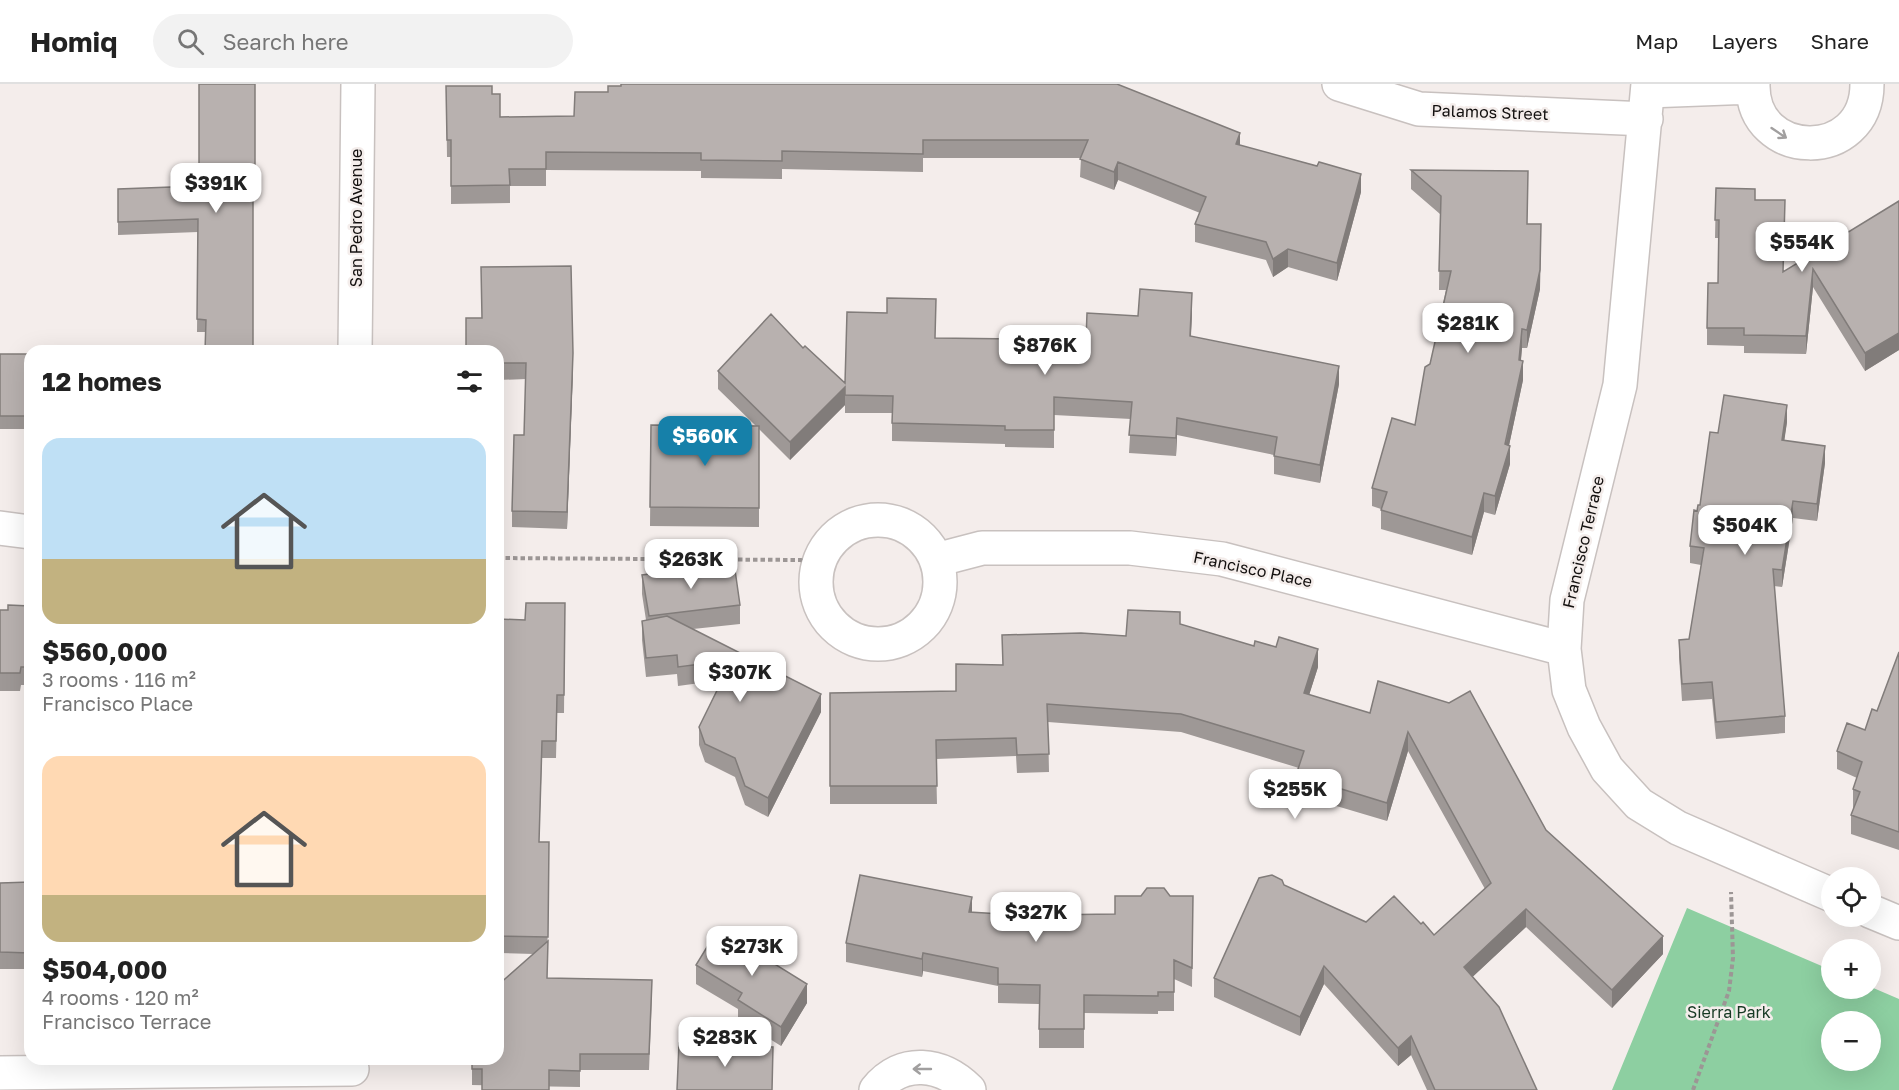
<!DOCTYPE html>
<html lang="en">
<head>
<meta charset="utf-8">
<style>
  :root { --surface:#fff; --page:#f2f2f2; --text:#222; --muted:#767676; --line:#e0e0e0; --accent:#1680a9 }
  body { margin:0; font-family:"Golos Text",sans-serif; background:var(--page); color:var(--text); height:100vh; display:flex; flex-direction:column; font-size:22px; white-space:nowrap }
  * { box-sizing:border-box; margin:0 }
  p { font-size:20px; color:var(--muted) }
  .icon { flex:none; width:33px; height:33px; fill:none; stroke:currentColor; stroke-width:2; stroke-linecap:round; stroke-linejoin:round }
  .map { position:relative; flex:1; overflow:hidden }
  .side { position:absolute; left:24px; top:261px; width:480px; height:720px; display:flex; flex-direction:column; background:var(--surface); border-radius:18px; box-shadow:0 6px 24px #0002 }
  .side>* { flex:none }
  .controls { position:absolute; left:1821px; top:783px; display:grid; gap:12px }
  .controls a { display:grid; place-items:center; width:60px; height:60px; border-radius:50%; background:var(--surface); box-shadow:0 6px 24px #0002; font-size:30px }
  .price { position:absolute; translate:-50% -51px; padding:0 14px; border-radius:12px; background:#fff; color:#222; font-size:20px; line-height:39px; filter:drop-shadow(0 2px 3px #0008) }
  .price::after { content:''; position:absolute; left:50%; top:36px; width:18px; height:14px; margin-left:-9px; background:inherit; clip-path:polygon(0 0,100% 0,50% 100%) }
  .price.active { background:var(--accent); color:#fff }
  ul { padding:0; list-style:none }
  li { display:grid; align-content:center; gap:12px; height:318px; padding:0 18px }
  li span { display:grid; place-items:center; height:186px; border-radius:18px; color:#555 }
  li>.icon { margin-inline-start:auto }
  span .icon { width:108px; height:108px; fill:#fffc; stroke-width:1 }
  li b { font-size:26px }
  h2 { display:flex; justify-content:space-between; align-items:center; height:72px; padding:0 18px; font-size:26px }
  header { display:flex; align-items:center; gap:36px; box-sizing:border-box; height:84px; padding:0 30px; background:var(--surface); border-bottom:2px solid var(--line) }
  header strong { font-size:28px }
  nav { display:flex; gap:33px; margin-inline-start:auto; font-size:21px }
  .search { width:420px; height:54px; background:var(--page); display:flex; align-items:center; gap:15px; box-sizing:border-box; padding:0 21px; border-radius:33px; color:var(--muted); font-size:22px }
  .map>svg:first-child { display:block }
</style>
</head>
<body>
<header>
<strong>Homiq</strong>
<div class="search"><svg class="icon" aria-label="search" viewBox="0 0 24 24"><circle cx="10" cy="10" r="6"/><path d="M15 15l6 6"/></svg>Search here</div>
<nav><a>Map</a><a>Layers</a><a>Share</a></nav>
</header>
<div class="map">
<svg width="1899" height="1006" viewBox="0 0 1899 1006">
  <rect width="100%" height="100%" fill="#f4edeb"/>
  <!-- green -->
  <path fill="#8dcfa1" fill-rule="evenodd" d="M 1687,824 L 1831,886 L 1832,904 L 1871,903 L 1899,915 L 1899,1006 L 1612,1006 ZM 1832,938 L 1870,938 L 1870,976 L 1832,976 Z"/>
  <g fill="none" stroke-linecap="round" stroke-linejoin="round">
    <!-- minor casing -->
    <g stroke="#c8c1bf" stroke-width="36">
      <path id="minor" d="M 1339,0 L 1419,25 L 1646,35
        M 1648,0 L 1620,301 L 1567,516 L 1564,565 L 1569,606 L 1584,643 L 1607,685 L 1639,720 L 1678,744 L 1832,811
        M 1753,0 C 1751,77 1867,80 1867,0
        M 1648,7 L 1753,3
        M 355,267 L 358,0
        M816 498a62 62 0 1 1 124 0a62 62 0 1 1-124 0Z
        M 0,444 L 30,448
        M 936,476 L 982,464 L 1130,464 L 1222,475 L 1564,565
        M 1870,827 L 1899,839
        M 0,989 L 352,985
        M 876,1006 C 902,973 942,979 969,1006"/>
    </g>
    <!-- path -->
    <path stroke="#9c9695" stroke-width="4" stroke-dasharray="4.5 3" stroke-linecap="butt" d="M 498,474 L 801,476 L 817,487
      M 1693,1006 L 1729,907 L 1733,874 L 1731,808"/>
    <!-- minor -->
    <use href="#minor" stroke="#fff" stroke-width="33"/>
  </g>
  <!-- wall -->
  <path fill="#9e9896" d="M 255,0 L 255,99 L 253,99 L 206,248 L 197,248 L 198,148 L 118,151 L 118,105 L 199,102 Z
    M 446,2 L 492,10 L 500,33 L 1240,61 L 1361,108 L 1337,197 L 1288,183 L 1273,193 L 1266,176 L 1195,158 L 1195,140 L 1200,129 L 1118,96 L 1114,106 L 1080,93 L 1081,74 L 923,74 L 923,88 L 782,85 L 782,95 L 701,94 L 701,87 L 546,86 L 546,102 L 510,102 L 510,119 L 451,120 L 451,73 L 447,73 Z
    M 1411,86 L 1527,140 L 1540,205 L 1527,264 L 1522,264 L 1521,276 L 1523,296 L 1509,361 L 1510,380 L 1495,431 L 1484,428 L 1472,471 L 1381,445 L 1381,425 L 1372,422 L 1372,404 L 1415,341 L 1430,280 L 1446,206 L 1439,206 L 1440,130 L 1411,105 Z
    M 1716,104 L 1755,116 L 1785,134 L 1783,188 L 1899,117 L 1899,266 L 1865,287 L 1813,203 L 1806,270 L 1744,269 L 1744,262 L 1707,261 L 1707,244 L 1718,199 L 1719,154 L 1715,154 Z
    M 1192,227 L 1191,253 L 1339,300 L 1320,399 L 1274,390 L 1274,371 L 1177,351 L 1176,372 L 1129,369 L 1131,335 L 1054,331 L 1054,364 L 1005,363 L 1005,360 L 892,357 L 892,329 L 845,329 L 845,321 L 790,376 L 759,345 L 759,443 L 650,442 L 651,341 L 756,342 L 718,305 L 718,287 L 803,264 L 845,299 L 1086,256 L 1138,232 Z
    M 498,267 L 573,285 L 567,445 L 512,443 L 512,427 L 524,351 L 526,295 L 498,296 Z
    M 0,270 L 30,270 L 30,345 L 0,345 Z
    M 1787,338 L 1784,356 L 1825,379 L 1817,437 L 1793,434 L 1782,503 L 1774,502 L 1785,632 L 1785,649 L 1716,655 L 1712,615 L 1682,617 L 1679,573 L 1679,556 L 1689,555 L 1701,481 L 1690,479 L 1690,462 L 1697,427 L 1700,421 L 1718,349 Z
    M 642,491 L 740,521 L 740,540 L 693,545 L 821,628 L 768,733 L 745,721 L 735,693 L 705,678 L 699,661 L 699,643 L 722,596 L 678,602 L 677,590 L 646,593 L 642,556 L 642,537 L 646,536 L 642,510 Z
    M 565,519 L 564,629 L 557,629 L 556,674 L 542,674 L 539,758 L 549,758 L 547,894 L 652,911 L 649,986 L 580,986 L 580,1003 L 472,1001 L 472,975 L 498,975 L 534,870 L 500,869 L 500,839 L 498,839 L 498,535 L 525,536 Z
    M 30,522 L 30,601 L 21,601 L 20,607 L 0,607 L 0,526 L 8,526 Z
    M 1180,540 L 1318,583 L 1309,611 L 1370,629 L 1378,597 L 1546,746 L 1663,870 L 1612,924 L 1526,843 L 1472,893 L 1537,1006 L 1427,1006 L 1411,971 L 1398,982 L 1324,900 L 1300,952 L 1214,913 L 1214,894 L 1284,801 L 1366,838 L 1421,840 L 1434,851 L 1485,805 L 1408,667 L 1387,737 L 1296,710 L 1296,691 L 1299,684 L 1181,648 L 1048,638 L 1049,688 L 1017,689 L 1016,672 L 936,675 L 937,720 L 830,720 L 830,609 L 956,607 L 1002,581 Z
    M 1899,568 L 1899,766 L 1851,750 L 1851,731 L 1854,724 L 1853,724 L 1853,705 L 1857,694 L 1837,685 L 1837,667 L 1865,646 L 1877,627 Z
    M 30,798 L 30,885 L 0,885 L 0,799 Z
    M 1170,812 L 1193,812 L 1192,903 L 1174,895 L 1174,927 L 1158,927 L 1158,930 L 1084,929 L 1084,964 L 1039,964 L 1039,920 L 998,919 L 998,902 L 923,887 L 922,893 L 846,878 L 846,859 L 972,828 L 1019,831 L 1115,830 Z
    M 696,881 L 807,919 L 781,962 L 738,935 L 738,925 L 696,900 Z"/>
  <!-- shaded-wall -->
  <path fill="#817c7a" d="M 1240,49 L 1240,67 L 1236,60 Z
    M 1118,78 L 1118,96 L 1114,106 L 1114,88 Z
    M 1361,90 L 1361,108 L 1337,197 L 1337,179 Z
    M 1541,159 L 1540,205 L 1527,264 L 1527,246 Z
    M 1288,165 L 1288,183 L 1273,193 L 1273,175 Z
    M 1813,185 L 1813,203 L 1806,270 L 1806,252 Z
    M 1192,209 L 1192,227 L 1190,270 L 1190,252 Z
    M 1522,245 L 1522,264 L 1519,295 L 1519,276 Z
    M 1899,249 L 1899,266 L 1865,287 L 1865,269 Z
    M 573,269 L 573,285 L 567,445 L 567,428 Z
    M 1523,277 L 1523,296 L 1507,371 L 1510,362 L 1510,380 L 1495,431 L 1495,412 Z
    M 1339,282 L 1339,300 L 1320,399 L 1320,381 Z
    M 845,303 L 845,321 L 790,376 L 790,358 Z
    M 1787,321 L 1787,338 L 1782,373 L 1782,356 Z
    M 1177,334 L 1177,351 L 1176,372 L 1176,354 Z
    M 1825,362 L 1825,379 L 1817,437 L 1817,420 Z
    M 1484,409 L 1484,428 L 1472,471 L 1472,453 Z
    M 1793,417 L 1793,434 L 1782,503 L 1782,486 Z
    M 1318,565 L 1318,583 L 1304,627 L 1304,609 Z
    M 821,610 L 821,628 L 768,733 L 768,714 Z
    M 1408,648 L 1408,667 L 1387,737 L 1387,719 Z
    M 972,813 L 972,832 L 969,828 Z
    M 1526,825 L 1526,843 L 1464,901 L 1464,883 Z
    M 1663,852 L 1663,870 L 1612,924 L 1612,906 Z
    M 923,869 L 923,887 L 922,893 L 922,875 Z
    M 1324,882 L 1324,900 L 1300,952 L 1300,933 Z
    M 807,900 L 807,919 L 781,962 L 781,943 Z
    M 1411,952 L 1411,971 L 1398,982 L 1398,964 Z"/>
  <!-- building -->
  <path fill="#b8b1af" stroke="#817c7a" stroke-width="1.5" d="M 199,0 L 255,0 L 255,86 L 253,86 L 253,267 L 205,267 L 206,236 L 197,235 L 198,135 L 118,138 L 118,105 L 199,102 Z
    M 621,0 L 1117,0 L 1240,49 L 1236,60 L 1317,82 L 1319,78 L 1361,90 L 1337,179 L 1288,165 L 1273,175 L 1266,158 L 1195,140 L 1206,113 L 1118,78 L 1114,88 L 1080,75 L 1088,56 L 923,56 L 923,70 L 782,67 L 782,77 L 701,76 L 701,69 L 546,68 L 546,85 L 509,85 L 510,101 L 451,102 L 451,56 L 447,56 L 446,2 L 492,2 L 492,10 L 500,10 L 500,33 L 574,32 L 575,8 L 608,8 L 608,2 L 621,2 Z
    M 1411,86 L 1528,87 L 1527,140 L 1541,140 L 1540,186 L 1527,246 L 1522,245 L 1519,276 L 1523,277 L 1505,360 L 1510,362 L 1495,412 L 1484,409 L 1472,453 L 1381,426 L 1387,408 L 1372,404 L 1392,334 L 1415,341 L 1425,283 L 1430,280 L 1451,187 L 1439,187 L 1441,112 Z
    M 1716,104 L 1755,105 L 1755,116 L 1785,116 L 1783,188 L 1899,117 L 1899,249 L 1865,269 L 1813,185 L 1806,252 L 1744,251 L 1744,244 L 1707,244 L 1708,199 L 1718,199 L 1719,136 L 1715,136 Z
    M 571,182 L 573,269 L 567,428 L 512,427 L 514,351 L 524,351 L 526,279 L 498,279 L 498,267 L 466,267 L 466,234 L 482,234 L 481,183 Z
    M 1140,205 L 1192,209 L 1190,252 L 1339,282 L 1320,381 L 1274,372 L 1277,353 L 1177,334 L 1176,354 L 1129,351 L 1132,318 L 1054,313 L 1054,346 L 1005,346 L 1005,342 L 892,339 L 893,312 L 845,311 L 845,303 L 790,358 L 718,287 L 771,230 L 803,264 L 805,262 L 845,299 L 847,228 L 887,229 L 887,214 L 936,215 L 935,254 L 1086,256 L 1087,229 L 1138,232 Z
    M 0,270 L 30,270 L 30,332 L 0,332 Z
    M 1724,311 L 1787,321 L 1782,356 L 1825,362 L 1817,420 L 1793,417 L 1782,486 L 1773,485 L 1785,632 L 1716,638 L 1712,598 L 1682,600 L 1679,556 L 1689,555 L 1704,464 L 1690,462 L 1694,426 L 1697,427 L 1698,421 L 1700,421 L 1710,348 L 1718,349 Z
    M 651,341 L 759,342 L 759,424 L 650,423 Z
    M 734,479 L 740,521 L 649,532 L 642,491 Z
    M 526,519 L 565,519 L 564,611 L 557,611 L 556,657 L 542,657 L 539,758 L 549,758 L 548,853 L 500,852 L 501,822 L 498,822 L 498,535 L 525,536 Z
    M 8,521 L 30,522 L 30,583 L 21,583 L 20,589 L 0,589 L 0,526 L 8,526 Z
    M 1128,526 L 1180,528 L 1180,540 L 1254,562 L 1255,557 L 1276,563 L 1279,553 L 1318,565 L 1304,609 L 1370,629 L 1378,597 L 1449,619 L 1470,607 L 1546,746 L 1663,852 L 1612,906 L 1526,825 L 1464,883 L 1499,923 L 1537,1006 L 1435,1006 L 1411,952 L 1398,964 L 1324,882 L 1300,933 L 1214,894 L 1259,794 L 1272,791 L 1282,796 L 1284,801 L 1366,838 L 1394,812 L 1421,840 L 1423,838 L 1434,851 L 1491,799 L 1408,648 L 1387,719 L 1296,691 L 1304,667 L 1181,630 L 1047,620 L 1049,670 L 1017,671 L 1016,654 L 936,656 L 937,702 L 830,702 L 830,609 L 956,607 L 956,580 L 1003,581 L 1002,551 L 1081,549 L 1126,552 Z
    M 667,532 L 821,610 L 768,714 L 745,702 L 735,674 L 705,660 L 699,643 L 732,576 L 678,583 L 677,571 L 646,574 L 642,537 Z
    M 1899,568 L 1899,748 L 1851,731 L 1860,708 L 1853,705 L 1862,678 L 1837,667 L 1847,639 L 1865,646 L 1872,625 L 1877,627 Z
    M 860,791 L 972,813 L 969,828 L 1019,831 L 1032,819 L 1041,831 L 1115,830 L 1115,812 L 1141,812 L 1147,804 L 1164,804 L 1170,812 L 1193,812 L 1192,884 L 1174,876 L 1174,908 L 1158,908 L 1158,912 L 1084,911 L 1084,945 L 1039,945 L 1040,901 L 998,900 L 998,884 L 923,869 L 922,875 L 846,859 Z
    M 30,798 L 30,869 L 0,868 L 0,799 Z
    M 718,845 L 807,900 L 781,943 L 738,916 L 742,909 L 696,881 Z
    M 548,857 L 547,894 L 652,896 L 649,970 L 580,970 L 580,987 L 549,986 L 549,1006 L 482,1006 L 482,985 L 472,985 L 472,975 L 498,975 L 498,901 Z
    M 679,959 L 773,963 L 772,1006 L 677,1006 Z"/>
  <!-- one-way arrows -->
  <defs><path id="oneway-shaft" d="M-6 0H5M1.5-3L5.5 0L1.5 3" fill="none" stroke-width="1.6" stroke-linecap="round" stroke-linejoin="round" transform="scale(1.5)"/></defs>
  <g stroke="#a19f9f">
    <use href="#oneway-shaft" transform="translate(1779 49) rotate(34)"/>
    <use href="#oneway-shaft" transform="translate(922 985) rotate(180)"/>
  </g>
  <g text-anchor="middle" stroke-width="5" stroke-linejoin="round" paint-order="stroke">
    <!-- street labels -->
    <g font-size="16" fill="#13100f" stroke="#f4edeb">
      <text transform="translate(1490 28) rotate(2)" y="6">Palamos Street</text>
      <text transform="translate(356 134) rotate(-90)" y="6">San Pedro Avenue</text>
      <text transform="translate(1583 458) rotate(-77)" y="6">Francisco Terrace</text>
      <text transform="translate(1253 485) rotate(12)" y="6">Francisco Place</text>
    </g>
    <!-- park labels -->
    <g font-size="16" fill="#163923" stroke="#f4edeb">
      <text x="1729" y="934">Sierra Park</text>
    </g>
  </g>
</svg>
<div class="controls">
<a><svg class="icon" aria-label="locate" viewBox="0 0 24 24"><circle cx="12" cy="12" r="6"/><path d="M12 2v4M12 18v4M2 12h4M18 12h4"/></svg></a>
<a>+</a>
<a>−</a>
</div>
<b class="price" style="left:216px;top:130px">$391K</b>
<b class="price" style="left:1802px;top:189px">$554K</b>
<b class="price" style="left:1468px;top:270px">$281K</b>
<b class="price" style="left:1045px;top:292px">$876K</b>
<b class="price active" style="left:705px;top:383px">$560K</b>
<b class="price" style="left:1745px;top:472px">$504K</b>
<b class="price" style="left:691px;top:506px">$263K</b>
<b class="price" style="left:740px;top:619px">$307K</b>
<b class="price" style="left:1295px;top:736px">$255K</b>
<b class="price" style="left:1036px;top:859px">$327K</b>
<b class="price" style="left:752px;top:893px">$273K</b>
<b class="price" style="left:725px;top:984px">$283K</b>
<section class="side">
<h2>12 homes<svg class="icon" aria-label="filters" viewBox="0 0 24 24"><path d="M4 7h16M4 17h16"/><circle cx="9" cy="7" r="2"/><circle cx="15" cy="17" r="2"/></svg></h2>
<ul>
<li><span style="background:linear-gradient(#bfe0f5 65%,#c2b280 0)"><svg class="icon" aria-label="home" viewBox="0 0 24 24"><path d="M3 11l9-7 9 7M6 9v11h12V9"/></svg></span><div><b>$560,000</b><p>3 rooms · 116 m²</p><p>Francisco Place</p></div></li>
<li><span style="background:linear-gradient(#ffd9b3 75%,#c2b280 0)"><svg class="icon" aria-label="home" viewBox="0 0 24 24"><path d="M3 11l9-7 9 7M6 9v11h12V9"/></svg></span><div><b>$504,000</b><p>4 rooms · 120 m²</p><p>Francisco Terrace</p></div></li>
</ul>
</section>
</div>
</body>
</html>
